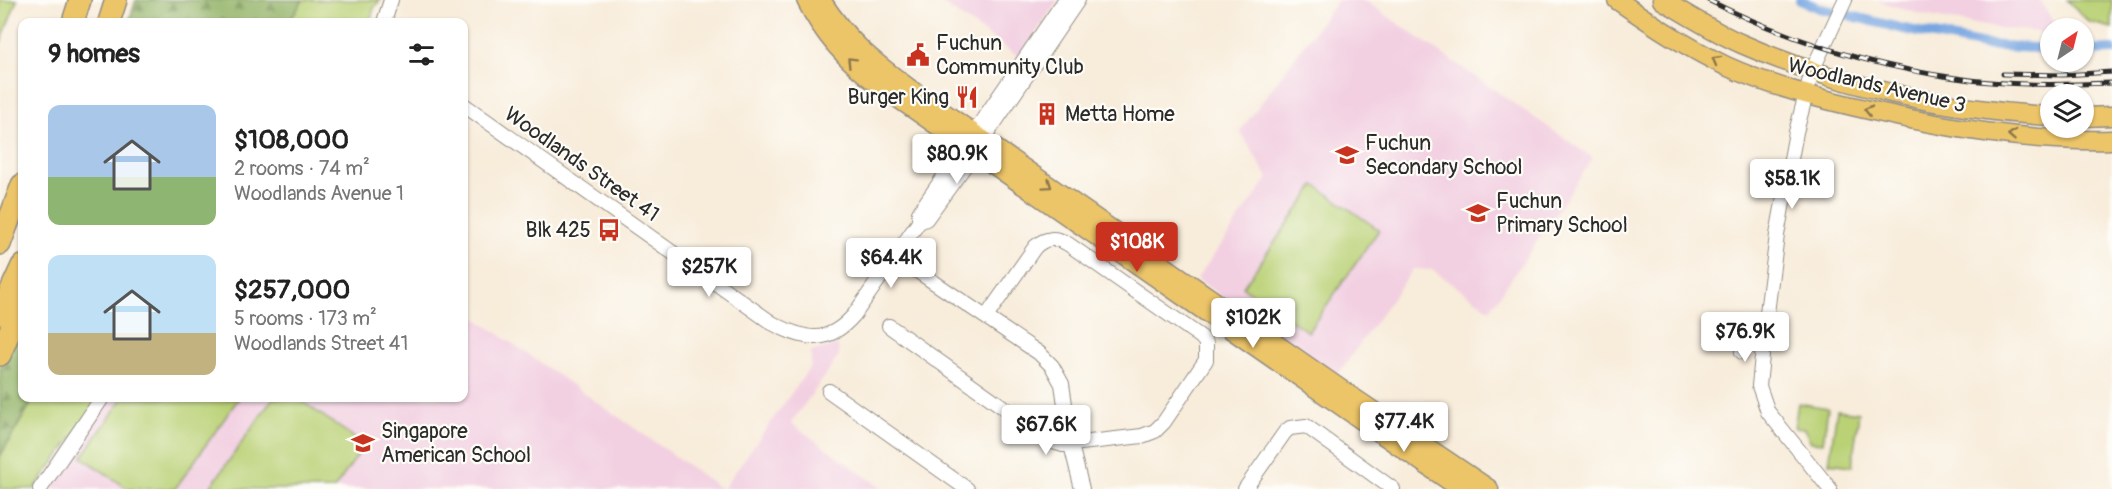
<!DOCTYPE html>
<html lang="en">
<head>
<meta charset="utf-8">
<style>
  :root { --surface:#fff; --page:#f6f6f6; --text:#222; --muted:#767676; --accent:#c8321e }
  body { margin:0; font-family:Pangolin,sans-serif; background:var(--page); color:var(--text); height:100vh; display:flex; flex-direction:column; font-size:22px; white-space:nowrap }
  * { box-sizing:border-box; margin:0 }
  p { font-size:20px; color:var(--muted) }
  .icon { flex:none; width:33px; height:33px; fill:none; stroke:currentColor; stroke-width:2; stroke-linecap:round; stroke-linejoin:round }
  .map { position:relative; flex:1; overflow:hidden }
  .panel { position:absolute; left:18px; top:18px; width:450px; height:384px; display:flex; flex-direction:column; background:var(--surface); border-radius:12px; box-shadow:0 2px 4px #0004 }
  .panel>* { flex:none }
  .needle { width:39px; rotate:35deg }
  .buttons { position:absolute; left:2040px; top:18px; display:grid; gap:12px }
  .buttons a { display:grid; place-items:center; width:54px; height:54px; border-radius:50%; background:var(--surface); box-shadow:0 2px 4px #0004; font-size:30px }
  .price { position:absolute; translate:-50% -51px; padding:0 14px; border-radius:6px; background:#fff; color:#222; font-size:20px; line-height:39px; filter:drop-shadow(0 2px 3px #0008) }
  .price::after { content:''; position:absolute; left:50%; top:36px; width:18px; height:14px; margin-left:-9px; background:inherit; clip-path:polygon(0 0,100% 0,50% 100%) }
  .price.current { background:var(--accent); color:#fff }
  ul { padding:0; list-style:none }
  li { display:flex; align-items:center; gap:18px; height:150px; padding:0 30px }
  li span { display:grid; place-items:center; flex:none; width:168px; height:120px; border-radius:12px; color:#555 }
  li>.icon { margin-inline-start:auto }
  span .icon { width:72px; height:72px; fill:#fffc; stroke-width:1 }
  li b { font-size:26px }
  h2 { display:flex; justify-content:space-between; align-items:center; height:72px; padding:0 30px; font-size:26px }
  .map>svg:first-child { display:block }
</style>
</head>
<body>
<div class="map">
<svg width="2112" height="489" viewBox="0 0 2112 489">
  <defs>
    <pattern id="forest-firs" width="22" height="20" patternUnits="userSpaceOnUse" patternTransform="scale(1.5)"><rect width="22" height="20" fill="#93b367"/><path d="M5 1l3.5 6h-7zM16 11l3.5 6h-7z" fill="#789255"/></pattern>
  </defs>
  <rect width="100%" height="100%" fill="#fdfcf7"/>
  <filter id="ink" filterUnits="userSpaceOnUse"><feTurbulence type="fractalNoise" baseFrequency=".0167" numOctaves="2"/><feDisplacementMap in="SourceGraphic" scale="12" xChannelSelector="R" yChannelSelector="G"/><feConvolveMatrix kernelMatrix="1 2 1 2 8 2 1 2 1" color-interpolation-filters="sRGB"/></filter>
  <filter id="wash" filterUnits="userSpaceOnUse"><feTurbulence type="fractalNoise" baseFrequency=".008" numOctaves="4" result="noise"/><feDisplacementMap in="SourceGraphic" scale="24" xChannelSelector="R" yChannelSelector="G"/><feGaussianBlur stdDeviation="1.35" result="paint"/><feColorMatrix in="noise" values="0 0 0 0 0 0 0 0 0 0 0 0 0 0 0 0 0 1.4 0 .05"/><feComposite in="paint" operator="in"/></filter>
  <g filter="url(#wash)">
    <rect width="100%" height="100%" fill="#f8ecda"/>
    <!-- built -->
    <path fill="#f2cfe1" d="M 937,0 L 1058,0 L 1019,57 Z
      M 1338,0 L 1364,0 L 1593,158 L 1490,310 L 1433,270 L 1413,269 L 1336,377 L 1197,279 L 1268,178 L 1240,131 Z
      M 1876,0 L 2039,0 L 2058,28 L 2050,28 L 2050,33 L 1997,28 L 1922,15 Z
      M 464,310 L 722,489 L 40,489 L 102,398 L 464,398 Z
      M 838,344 L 839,356 L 791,423 L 883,489 L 723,489 L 811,366 L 811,352 Z"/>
    <!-- green -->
    <path fill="#bad176" stroke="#727e50" stroke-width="1.5" d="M 0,0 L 17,0 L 0,44 Z
      M 303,0 L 380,0 L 374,8 L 370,22 L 288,22 Z
      M 2067,0 L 2112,0 L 2112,28 L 2089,22 Z
      M 1315,185 L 1379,230 L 1308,332 L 1243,287 Z
      M 34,398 L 102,398 L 34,489 L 0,489 L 0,456 Z
      M 123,398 L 239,398 L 175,489 L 128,489 L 82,457 Z
      M 273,398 L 297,398 L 365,445 L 334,489 L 209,489 Z
      M 1798,403 L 1828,408 L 1823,443 L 1811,442 L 1804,429 L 1794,428 Z
      M 1837,410 L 1859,413 L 1852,466 L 1829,463 Z"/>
    <!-- forest -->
    <path fill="url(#forest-firs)" stroke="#5f6f49" stroke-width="1.5" d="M 136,0 L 303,0 L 289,22 L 129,22 Z
      M 22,311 L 22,398 L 34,398 L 0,456 L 0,368 Z"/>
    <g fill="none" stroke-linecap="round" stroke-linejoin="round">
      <!-- canal -->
      <path stroke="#77a6e1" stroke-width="10" d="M 1800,0 L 1819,8 L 1904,29 L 1985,45 L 2050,49
        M 2084,51 L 2112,50"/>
    </g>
  </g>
  <g filter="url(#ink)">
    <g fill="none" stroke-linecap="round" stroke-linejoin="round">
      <!-- minor casing -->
      <g stroke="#928c82" stroke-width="16">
        <path id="minor" d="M 384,22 L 391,0
          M 464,105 L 772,323 C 805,340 827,346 854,315 L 919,222 L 926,219 L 972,156 L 1078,0
          M 919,222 L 919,213 L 923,207 L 1065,0
          M 895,256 L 1039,353 L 1052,366 L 1062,384 L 1071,445 L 1082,489
          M 889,326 L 1034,429 L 1053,442 L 1063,445 L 1142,436 L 1155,431 L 1164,422 L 1206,360 L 1206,343 L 1201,337 L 1068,244 C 1055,237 1046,237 1035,247 L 986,317
          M 1742,352 L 1743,335 L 1757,337
          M 829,391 L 967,489
          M 40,489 L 102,398
          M 1245,489 L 1285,432 L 1290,428 L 1306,426 L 1393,489
          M 1830,489 L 1768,412 L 1759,386 L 1764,336 L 1777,235 L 1796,132 L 1812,71 L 1845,0"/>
      </g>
      <!-- major casing -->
      <g stroke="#928c82" stroke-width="21">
        <path id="major" d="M 806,0 C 823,34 849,63 879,85 L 1461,489
          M 821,0 C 848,42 871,60 910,89 L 1339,388 L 1489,489
          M 1617,0 C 1652,24 1688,48 1726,66 C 1770,86 1817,98 1865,109 C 1946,128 2028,142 2112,140
          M 1662,0 C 1688,15 1714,32 1742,44 C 1837,86 1947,110 2050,116
          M 2084,117 L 2112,116"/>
      </g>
      <!-- highway casing -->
      <g stroke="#928c82" stroke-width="24">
        <path id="highway" d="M 73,22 L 80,0
          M 109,22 L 116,0
          M 0,244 L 22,185
          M 0,314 L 22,266
          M 0,355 L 22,301"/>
      </g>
      <!-- minor -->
      <use href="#minor" stroke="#fff" stroke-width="14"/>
      <!-- major -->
      <use href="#major" stroke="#edc569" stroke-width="18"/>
      <!-- highway -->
      <use href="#highway" stroke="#edc569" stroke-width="21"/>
      <!-- rail casing -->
      <g stroke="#2b2b2b" stroke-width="5">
        <path id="rail" d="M 1708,0 C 1786,39 1870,66 1956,78 C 2008,86 2060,85 2112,83
          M 2003,74 L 2063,75 L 2112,72"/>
      </g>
      <!-- rail -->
      <use href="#rail" stroke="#fdfcf7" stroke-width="3" stroke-dasharray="9" stroke-linecap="butt"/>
    </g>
    <!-- one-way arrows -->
    <defs><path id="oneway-chevron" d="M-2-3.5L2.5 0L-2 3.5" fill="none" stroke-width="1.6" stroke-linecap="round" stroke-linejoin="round" transform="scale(1.5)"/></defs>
    <g stroke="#8c784a">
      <use href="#oneway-chevron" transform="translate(1716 60) rotate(-151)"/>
      <use href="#oneway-chevron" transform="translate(851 61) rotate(-135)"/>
      <use href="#oneway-chevron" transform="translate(1868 110) rotate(-167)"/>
      <use href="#oneway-chevron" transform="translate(2012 135) rotate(-176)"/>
      <use href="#oneway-chevron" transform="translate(1048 185) rotate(35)"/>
    </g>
  </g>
  <!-- icons -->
  <defs>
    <g id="civic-bare" transform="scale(1.8)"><path d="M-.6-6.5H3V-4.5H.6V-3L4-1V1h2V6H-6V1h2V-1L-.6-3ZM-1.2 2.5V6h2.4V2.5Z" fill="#c8321e" stroke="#fdfcf7" stroke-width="2.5" paint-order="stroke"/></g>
    <g id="restaurant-bare" transform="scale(1.8)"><path d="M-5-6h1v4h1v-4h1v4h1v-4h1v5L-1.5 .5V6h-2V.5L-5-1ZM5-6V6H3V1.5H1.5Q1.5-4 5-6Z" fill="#c8321e" stroke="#fdfcf7" stroke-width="2.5" paint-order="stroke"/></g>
    <g id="building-bare" transform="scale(1.8)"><path d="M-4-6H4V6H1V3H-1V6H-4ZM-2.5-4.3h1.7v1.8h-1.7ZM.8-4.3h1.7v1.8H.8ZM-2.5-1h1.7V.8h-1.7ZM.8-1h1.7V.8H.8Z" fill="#c8321e" stroke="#fdfcf7" stroke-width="2.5" paint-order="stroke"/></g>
    <g id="school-bare" transform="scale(1.8)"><path d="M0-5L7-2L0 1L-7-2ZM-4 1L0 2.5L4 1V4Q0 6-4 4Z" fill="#c8321e" stroke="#fdfcf7" stroke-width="2.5" paint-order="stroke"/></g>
    <g id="bus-bare" transform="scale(1.8)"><path d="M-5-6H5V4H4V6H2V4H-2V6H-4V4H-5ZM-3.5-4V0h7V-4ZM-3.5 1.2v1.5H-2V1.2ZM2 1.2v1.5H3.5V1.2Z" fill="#c8321e" stroke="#fdfcf7" stroke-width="2.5" paint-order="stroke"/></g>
  </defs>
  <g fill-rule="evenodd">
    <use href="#civic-bare" x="918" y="55"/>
    <use href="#restaurant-bare" x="967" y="97"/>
    <use href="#building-bare" x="1047" y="114"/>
    <use href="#school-bare" x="1347" y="155"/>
    <use href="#school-bare" x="1478" y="213"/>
    <use href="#bus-bare" x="609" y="230"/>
    <use href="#school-bare" x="363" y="443"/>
  </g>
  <g text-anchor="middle" stroke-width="4.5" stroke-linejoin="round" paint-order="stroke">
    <!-- poi labels -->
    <g font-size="21" fill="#2b2b2b" stroke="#fdfcf7" text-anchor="start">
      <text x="936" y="50">Fuchun<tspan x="936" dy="24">Community Club</tspan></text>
      <text x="949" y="104" text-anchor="end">Burger King</text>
      <text x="1065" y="121">Metta Home</text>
      <text x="1365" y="150">Fuchun<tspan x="1365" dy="24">Secondary School</tspan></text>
      <text x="1496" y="208">Fuchun<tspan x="1496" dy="24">Primary School</tspan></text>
      <text x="591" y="237" text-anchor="end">Blk 425</text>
      <text x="381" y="438">Singapore<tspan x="381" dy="24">American School</tspan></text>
    </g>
    <!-- street labels -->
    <g font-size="21" fill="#2b2b2b" stroke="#fdfcf7">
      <text transform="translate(1877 85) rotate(13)" y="7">Woodlands Avenue 3</text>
      <text transform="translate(582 164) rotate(35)" y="7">Woodlands Street 41</text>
    </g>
  </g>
</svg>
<div class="buttons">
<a><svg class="needle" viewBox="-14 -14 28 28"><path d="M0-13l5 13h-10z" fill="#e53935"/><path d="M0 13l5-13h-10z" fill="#767676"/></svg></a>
<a><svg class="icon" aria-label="layers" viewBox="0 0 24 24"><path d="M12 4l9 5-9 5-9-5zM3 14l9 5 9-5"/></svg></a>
</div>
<b class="price" style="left:957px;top:185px">$80.9K</b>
<b class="price" style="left:1792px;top:210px">$58.1K</b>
<b class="price current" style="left:1137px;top:273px">$108K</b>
<b class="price" style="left:891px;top:289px">$64.4K</b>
<b class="price" style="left:709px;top:298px">$257K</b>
<b class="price" style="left:1253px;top:349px">$102K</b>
<b class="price" style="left:1745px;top:363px">$76.9K</b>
<b class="price" style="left:1404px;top:453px">$77.4K</b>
<b class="price" style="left:1046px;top:456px">$67.6K</b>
<section class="panel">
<h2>9 homes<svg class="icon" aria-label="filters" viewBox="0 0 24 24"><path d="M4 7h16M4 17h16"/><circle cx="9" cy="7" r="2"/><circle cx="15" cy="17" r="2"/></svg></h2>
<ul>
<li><span style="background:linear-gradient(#a9c7e8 60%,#8fb573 0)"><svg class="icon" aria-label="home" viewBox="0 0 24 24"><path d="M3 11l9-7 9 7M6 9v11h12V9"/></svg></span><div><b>$108,000</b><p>2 rooms · 74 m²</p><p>Woodlands Avenue 1</p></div></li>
<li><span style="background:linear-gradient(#bfe0f5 65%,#c2b280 0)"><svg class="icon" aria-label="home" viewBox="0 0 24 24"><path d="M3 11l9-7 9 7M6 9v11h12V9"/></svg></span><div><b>$257,000</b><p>5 rooms · 173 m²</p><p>Woodlands Street 41</p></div></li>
</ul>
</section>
</div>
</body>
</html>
